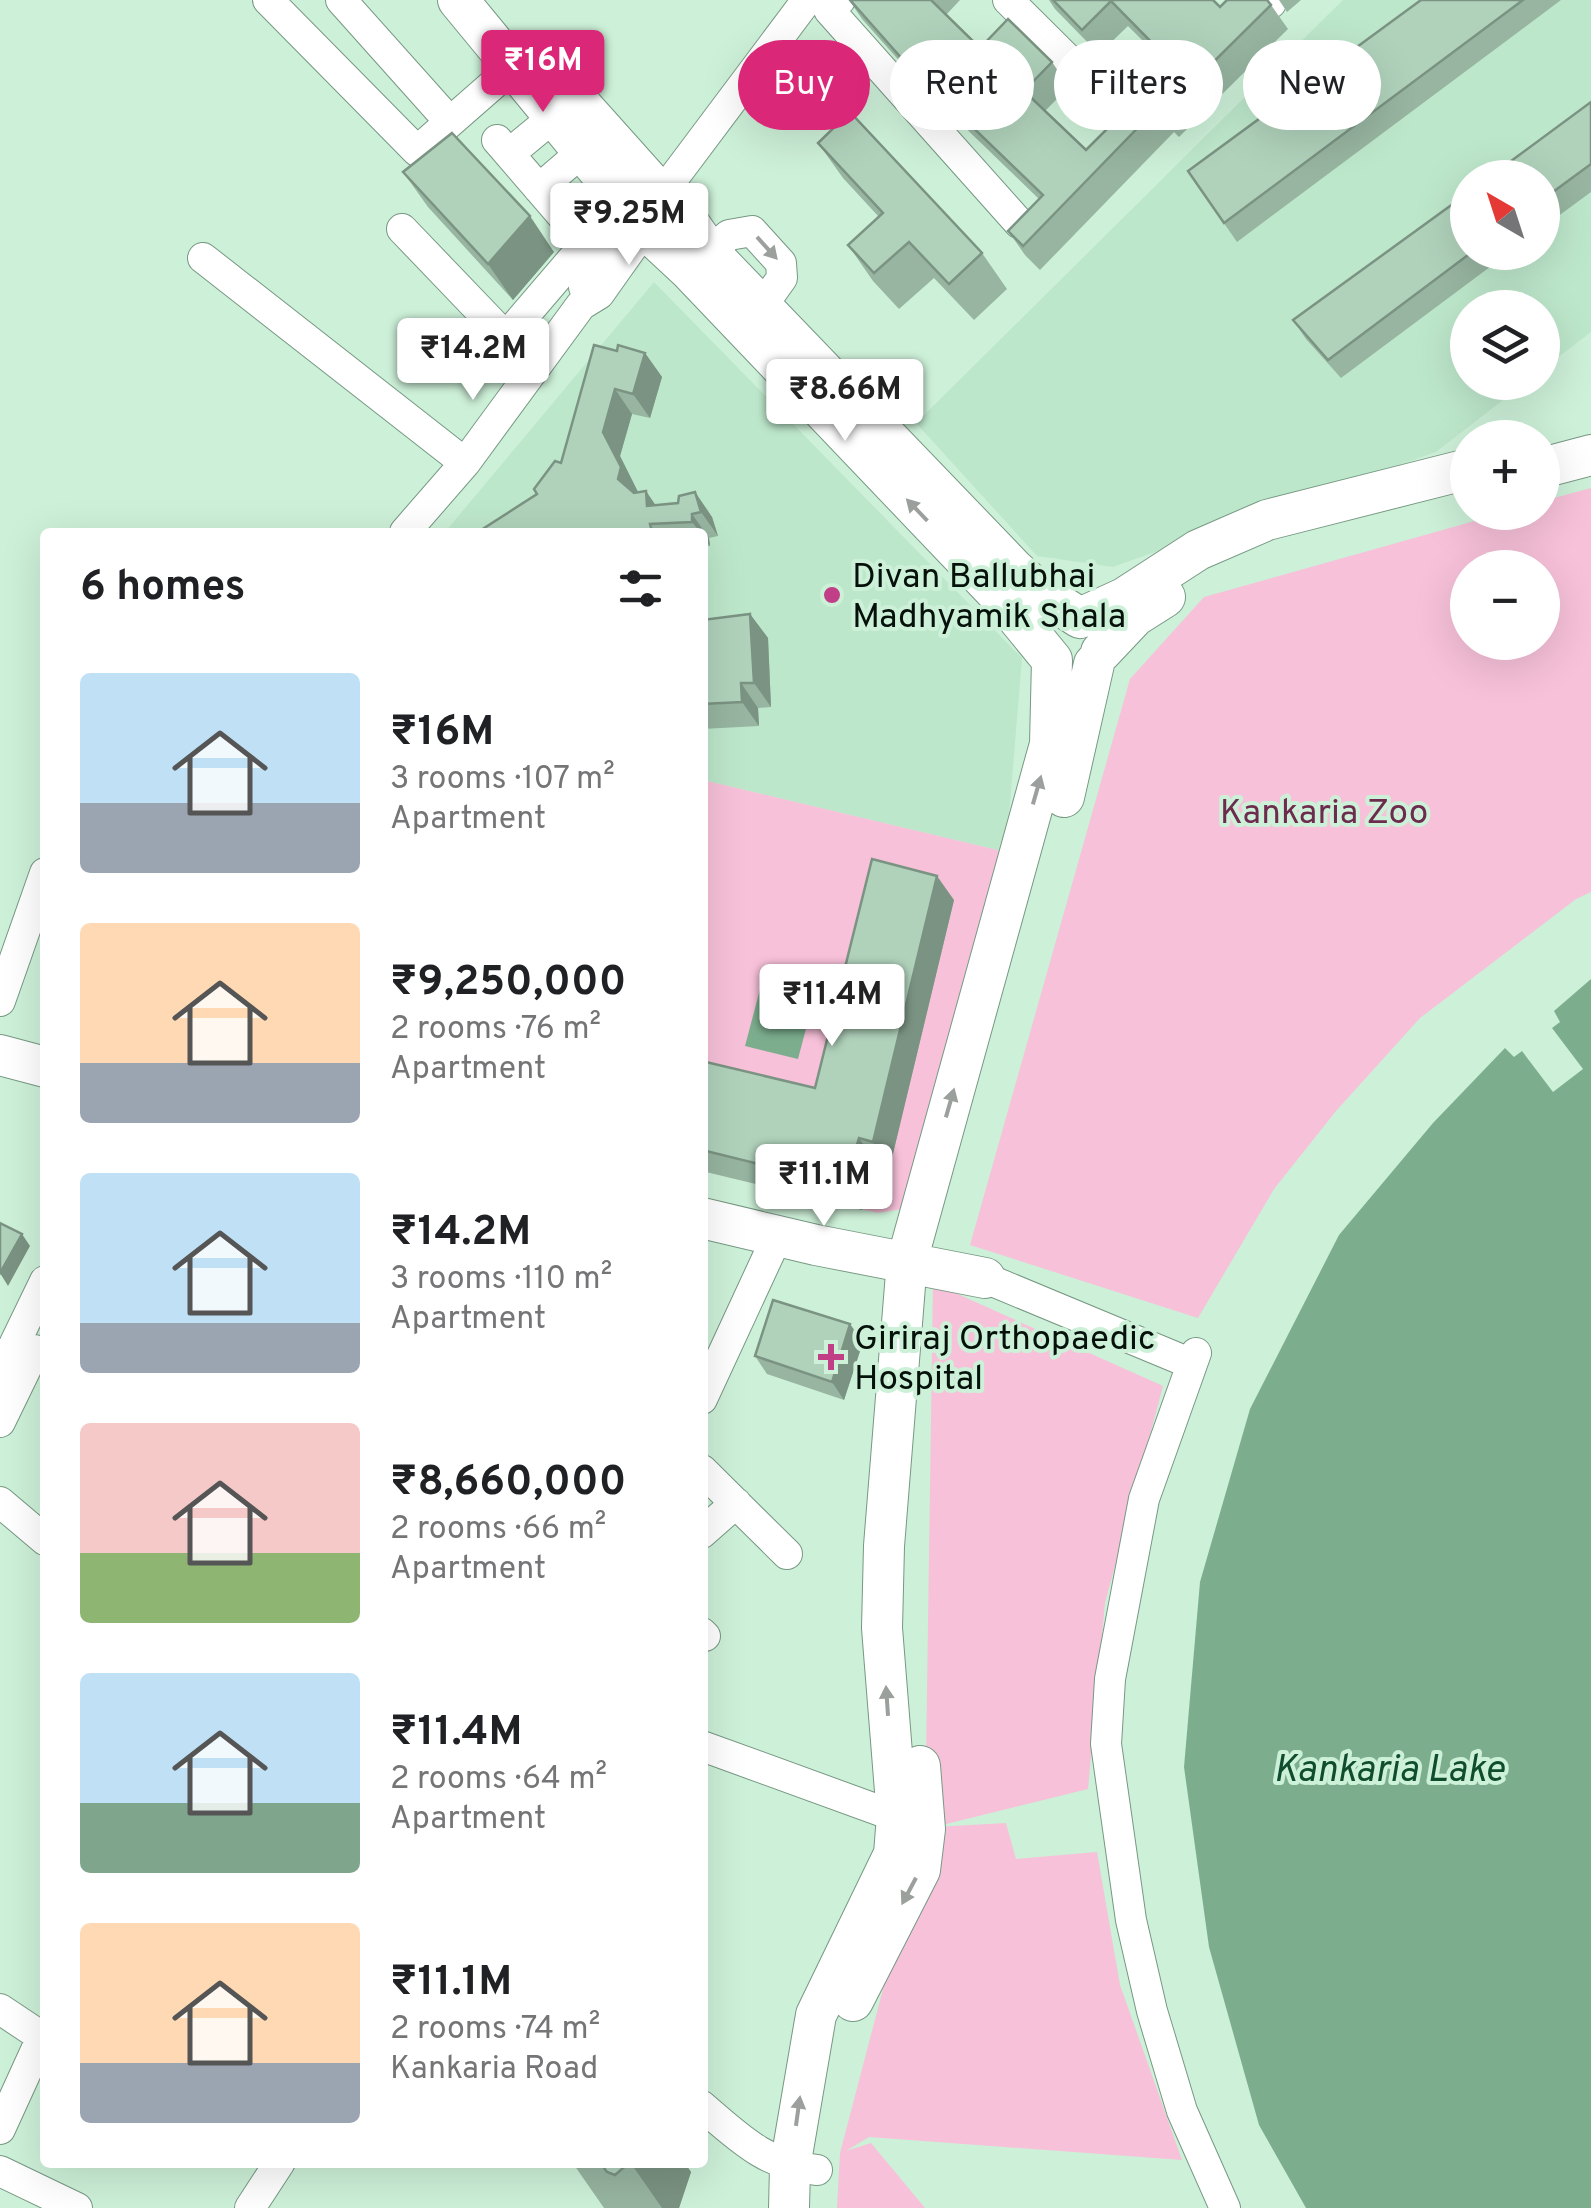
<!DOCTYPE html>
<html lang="en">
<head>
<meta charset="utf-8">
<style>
  :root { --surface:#fff; --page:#f6f6f6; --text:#202124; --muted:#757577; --accent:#db2777 }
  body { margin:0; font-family:Overpass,sans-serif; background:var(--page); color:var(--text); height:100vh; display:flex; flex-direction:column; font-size:38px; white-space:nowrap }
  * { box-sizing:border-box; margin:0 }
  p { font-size:32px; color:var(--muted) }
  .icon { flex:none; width:55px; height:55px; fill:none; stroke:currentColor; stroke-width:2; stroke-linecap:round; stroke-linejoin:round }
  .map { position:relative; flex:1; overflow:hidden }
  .side { position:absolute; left:40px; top:528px; width:668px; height:1640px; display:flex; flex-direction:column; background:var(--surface); border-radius:10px; box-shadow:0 10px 40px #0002 }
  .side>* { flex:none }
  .banner { position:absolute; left:738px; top:40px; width:702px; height:90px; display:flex; gap:20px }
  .needle { width:65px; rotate:321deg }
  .tools { position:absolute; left:1450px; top:160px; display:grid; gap:20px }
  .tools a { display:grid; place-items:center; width:110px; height:110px; border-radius:50%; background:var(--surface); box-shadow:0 10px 40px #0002; font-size:50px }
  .price { position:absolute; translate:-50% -85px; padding:0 22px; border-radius:10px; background:#fff; color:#222; font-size:32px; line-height:65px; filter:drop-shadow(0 2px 5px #0008) }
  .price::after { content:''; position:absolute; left:50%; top:60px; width:30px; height:22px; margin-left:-15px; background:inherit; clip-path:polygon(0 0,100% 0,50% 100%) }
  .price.active { background:var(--accent); color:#fff }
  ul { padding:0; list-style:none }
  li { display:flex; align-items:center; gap:30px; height:250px; padding:0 40px }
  li span { display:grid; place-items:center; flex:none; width:280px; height:200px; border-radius:10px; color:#555 }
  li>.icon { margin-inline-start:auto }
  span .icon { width:120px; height:120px; fill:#fffc; stroke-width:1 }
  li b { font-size:42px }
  h2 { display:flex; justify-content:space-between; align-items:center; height:120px; padding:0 40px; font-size:42px }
  .chip { padding:0 35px; border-radius:45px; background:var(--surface); box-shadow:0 10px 40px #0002; font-size:35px; line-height:90px }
  .chip.active { background:var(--accent); color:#fff }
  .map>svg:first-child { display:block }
</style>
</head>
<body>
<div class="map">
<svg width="1591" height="2208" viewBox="0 0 1591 2208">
  <rect width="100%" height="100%" fill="#cdf0d8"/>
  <!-- built -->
  <path fill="#bde7cb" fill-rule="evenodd" d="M 1343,0 L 1591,0 L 1591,332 L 1543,369 L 1542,308 L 1468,308 L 1468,382 L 1525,383 L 1436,452 L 1113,567 L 1037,556 L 916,423 ZM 1468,178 L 1542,178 L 1542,252 L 1468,252 Z
    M 654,282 L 1022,658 L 1006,852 L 703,780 L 702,532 L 445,532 Z"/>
  <!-- green -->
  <path fill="#f7c1d9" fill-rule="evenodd" d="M 1591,488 L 1591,892 L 1576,899 L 1420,1018 L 1336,1111 L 1274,1189 L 1198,1318 L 970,1245 L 1130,679 L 1204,597 L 1503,513 L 1542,512 L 1543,501 ZM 1468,568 L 1542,568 L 1542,642 L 1468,642 Z
    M 703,780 L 1006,852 L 903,1209 L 878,1213 L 703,1171 Z
    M 933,1283 L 1163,1386 L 1105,1603 L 1088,1789 L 934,1827 L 1006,1823 L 1016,1859 L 1097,1852 L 1120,1985 L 1182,2160 L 869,2137 L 846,2151 L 871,2143 L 925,2208 L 837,2208 L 840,2153 L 925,1829 Z"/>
  <!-- water -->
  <path fill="#7cae8e" d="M 763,978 L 816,991 L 798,1059 L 745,1046 Z
    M 1591,979 L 1591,2208 L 1306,2208 L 1259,2125 L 1209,1947 L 1184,1767 L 1200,1582 L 1250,1409 L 1339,1235 L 1433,1123 L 1505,1048 L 1514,1057 L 1522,1051 L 1553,1092 L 1583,1069 L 1552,1028 L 1560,1022 L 1554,1011 Z"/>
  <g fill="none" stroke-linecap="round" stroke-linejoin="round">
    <!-- minor casing -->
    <g stroke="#779883" stroke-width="32">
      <path id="minor" d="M 268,0 L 417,151 L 513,67
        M 341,0 L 450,122
        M 840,0 L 829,10 L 1019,223
        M 1008,0 L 1143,134
        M 1267,0 L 1271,3
        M 509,154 L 555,116
        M 666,188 L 807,0
        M 539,189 L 583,151
        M 567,221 L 609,183
        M 402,229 L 496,327 L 505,334 L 512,330 L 577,254 L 578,234 L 497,140
        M 709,252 L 729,235 L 752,231 L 781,263 L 782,278 L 762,306
        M 203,258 L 465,463
        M 584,287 L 628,213
        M 405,532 L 465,463 L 581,305 L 599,294 L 645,229
        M 0,1001 L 45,873
        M 985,1278 L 1192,1364
        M 1196,1353 L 1144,1499 L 1110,1679 L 1106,1744 L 1131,1920 L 1152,2011 L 1182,2111 L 1225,2208
        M 0,1374 L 45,1281
        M 702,1399 L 770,1252
        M 0,1422 L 35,1350
        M 702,1470 L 787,1554
        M 0,1502 L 45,1540
        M 702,1533 L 736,1503
        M 702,1633 L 705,1636
        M 702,1746 L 911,1822
        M 0,2009 L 42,2037 L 0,2129
        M 702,2106 C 739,2138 767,2166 817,2170
        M 0,2171 L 77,2208
        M 250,2208 L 280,2162"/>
    </g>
    <!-- major casing -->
    <g stroke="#779883" stroke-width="42">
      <path id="major" d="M 458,0 L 627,205
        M 565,87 L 650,182
        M 675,203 L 709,252 L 1015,570 L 1041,593 L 1080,618 L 1124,598 L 1198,550 L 1267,520 L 1468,469
        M 645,229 L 690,271 L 998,594 L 1052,660 L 1050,744 L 907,1261 L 884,1546 L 882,1628 L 897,1816 L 894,1854 L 816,2015 L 790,2167 L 789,2208
        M 1542,468 L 1591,455
        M 1101,652 L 1135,616 L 1165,597
        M 1064,797 L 1094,664
        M 0,1055 L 45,1067
        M 702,1218 L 816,1245 L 985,1278
        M 853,2001 L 920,1870 L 925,1829 L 920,1766"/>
    </g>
    <!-- minor -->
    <use href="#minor" stroke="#fff" stroke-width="30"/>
    <!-- major -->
    <use href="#major" stroke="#fff" stroke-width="40"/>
  </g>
  <!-- wall -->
  <path fill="#97b5a1" d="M 849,0 L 960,0 L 946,15 L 980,48 L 1052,62 L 1069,87 L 1045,111 L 1086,150 L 1140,122 L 1144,106 L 1141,94 L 1134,85 L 1161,59 L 1128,26 L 1099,54 L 1055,9 L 1049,0 L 1213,0 L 1220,7 L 1271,5 L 1288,29 L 1179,137 L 1174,132 L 1040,270 L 1025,255 L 1008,231 L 1039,199 L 921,85 L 862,19 Z
    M 1279,0 L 1301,0 L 1287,12 Z
    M 1421,0 L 1561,0 L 1237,242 L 1188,171 Z
    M 1591,102 L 1591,192 L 1542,228 L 1542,178 Z
    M 818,143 L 982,253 L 1007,289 L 974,320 L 934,278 L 899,309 L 873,281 L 848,245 L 879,217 L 843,178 Z
    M 403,172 L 554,252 L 513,300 L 428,207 Z
    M 1468,252 L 1510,252 L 1341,378 L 1306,339 L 1293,320 Z
    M 617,351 L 645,353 L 662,377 L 650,418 L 632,414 L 620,456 L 638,492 L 656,505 L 678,503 L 695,492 L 712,517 L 718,536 L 709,538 L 710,546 L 702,546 L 702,532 L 478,532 L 537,494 L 561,463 Z
    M 750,614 L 768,638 L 771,707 L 758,708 L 759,726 L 702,729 L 702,620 Z
    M 954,900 L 890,1166 L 876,1163 L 862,1210 L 702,1171 L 702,1076 L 815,1088 Z
    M 863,1342 L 844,1400 L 767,1374 L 755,1356 Z
    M 572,2162 L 684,2162 L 691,2172 L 679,2208 L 604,2208 Z"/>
  <!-- shaded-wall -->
  <path fill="#7b9383" d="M 530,216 L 554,252 L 513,300 L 488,264 Z
    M 645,353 L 662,377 L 650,418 L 633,394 Z
    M 615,389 L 632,414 L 620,456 L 638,492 L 635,503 L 618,479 L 603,432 Z
    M 646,491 L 663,516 L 647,506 Z
    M 695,492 L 712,517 L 718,536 L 701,512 Z
    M 692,514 L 709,538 L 710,546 L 702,536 L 702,532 L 700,532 L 692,522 Z
    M 750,614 L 768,638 L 771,707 L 754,683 Z
    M 741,683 L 758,708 L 759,726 L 742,702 Z
    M 937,876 L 954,900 L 890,1166 L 873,1142 Z
    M 859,1138 L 876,1163 L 862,1210 L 845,1185 Z
    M 22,1234 L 30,1246 L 8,1286 L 0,1273 Z
    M 850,1324 L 863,1342 L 844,1400 L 832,1382 Z
    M 630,2162 L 684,2162 L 691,2172 L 679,2208 L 662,2208 Z"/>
  <!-- building -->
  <path fill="#b0d2bb" stroke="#7b9383" stroke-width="2.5" d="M 850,0 L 931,0 L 980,48 L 1008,19 L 1052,62 L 1024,91 L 1086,150 L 1113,123 L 1130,128 L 1140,122 L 1144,106 L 1139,96 L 1142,92 L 1134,85 L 1165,56 L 1111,1 L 1082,30 L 1053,0 L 1213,0 L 1220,7 L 1227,0 L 1267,0 L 1271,5 L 1162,113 L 1157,108 L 1023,246 L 1008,231 L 1043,195 L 904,61 Z
    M 1421,0 L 1523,0 L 1224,223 L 1188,171 Z
    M 1591,102 L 1591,164 L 1542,200 L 1542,178 L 1488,178 Z
    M 850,112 L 982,253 L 949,284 L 909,242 L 874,273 L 848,245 L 883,213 L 818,143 Z
    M 452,133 L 530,216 L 488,264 L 403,172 Z
    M 1468,193 L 1468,252 L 1472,252 L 1328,360 L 1293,320 Z
    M 594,345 L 617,351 L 618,345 L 645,353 L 633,394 L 615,389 L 603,432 L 621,467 L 618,479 L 634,493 L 646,491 L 647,506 L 678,503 L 679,496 L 695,492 L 701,512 L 692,514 L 692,522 L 650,524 L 652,532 L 478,532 L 537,494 L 534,489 L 555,461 L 561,463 Z
    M 750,614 L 754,683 L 741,683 L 742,702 L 702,704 L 702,620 Z
    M 872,859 L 937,876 L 873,1142 L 859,1138 L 845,1185 L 702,1150 L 702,1076 L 706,1062 L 815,1088 Z
    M 0,1223 L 22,1234 L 0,1273 Z
    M 773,1300 L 850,1324 L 832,1382 L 755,1356 Z
    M 594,2162 L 630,2162 L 615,2175 L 607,2172 L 602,2165 Z"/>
  <!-- one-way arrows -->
  <defs><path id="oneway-solid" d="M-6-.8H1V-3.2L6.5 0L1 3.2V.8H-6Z" transform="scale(2.5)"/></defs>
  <g fill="#9ba09d">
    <use href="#oneway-solid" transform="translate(767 248) rotate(48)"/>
    <use href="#oneway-solid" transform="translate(917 510) rotate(-134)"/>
    <use href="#oneway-solid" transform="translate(1037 790) rotate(-74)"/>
    <use href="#oneway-solid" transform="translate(950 1103) rotate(-74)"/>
    <use href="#oneway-solid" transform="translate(887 1701) rotate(-94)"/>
    <use href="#oneway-solid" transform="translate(909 1891) rotate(118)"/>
    <use href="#oneway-solid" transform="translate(798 2111) rotate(-82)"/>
  </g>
  <!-- markers -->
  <g fill="#c13f87" stroke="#cdf0d8" stroke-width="4">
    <circle cx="832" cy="595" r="10"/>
    <path d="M826 1342h10v10h10v10h-10v10h-10v-10h-10v-10h10z"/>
  </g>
  <g text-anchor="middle" stroke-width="8" stroke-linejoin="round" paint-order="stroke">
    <!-- poi labels -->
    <g font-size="35" fill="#05110a" stroke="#cdf0d8" text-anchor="start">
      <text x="852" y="587">Divan Ballubhai<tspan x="852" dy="40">Madhyamik Shala</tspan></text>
      <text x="854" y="1349">Giriraj Orthopaedic<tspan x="854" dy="40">Hospital</tspan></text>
    </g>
    <!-- park labels -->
    <g font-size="35" fill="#6d2c4e" stroke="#cdf0d8">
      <text x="1324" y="823">Kankaria Zoo</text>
    </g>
    <!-- water labels -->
    <g font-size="38" font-style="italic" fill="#0f4d2e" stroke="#cdf0d8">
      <text x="1389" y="1781">Kankaria Lake</text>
    </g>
  </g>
</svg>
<div class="tools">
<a><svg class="needle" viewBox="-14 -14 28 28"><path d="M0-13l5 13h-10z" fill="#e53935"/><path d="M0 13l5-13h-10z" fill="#757577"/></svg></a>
<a><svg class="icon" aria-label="layers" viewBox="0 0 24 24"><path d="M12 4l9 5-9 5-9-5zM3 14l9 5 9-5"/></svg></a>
<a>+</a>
<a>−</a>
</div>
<b class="price active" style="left:543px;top:115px">₹16M</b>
<b class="price" style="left:629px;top:268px">₹9.25M</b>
<b class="price" style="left:473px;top:403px">₹14.2M</b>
<b class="price" style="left:845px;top:444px">₹8.66M</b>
<b class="price" style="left:832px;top:1049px">₹11.4M</b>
<b class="price" style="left:824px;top:1229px">₹11.1M</b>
<div class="banner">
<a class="chip active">Buy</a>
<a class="chip">Rent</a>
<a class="chip">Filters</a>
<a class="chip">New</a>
</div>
<section class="side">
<h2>6 homes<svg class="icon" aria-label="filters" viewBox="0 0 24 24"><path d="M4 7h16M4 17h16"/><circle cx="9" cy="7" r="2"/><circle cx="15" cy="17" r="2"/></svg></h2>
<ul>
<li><span style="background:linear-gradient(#bfe0f5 65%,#9aa5b1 0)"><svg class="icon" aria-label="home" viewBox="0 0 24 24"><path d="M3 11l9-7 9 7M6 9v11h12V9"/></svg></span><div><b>₹16M</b><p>3 rooms · 107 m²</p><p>Apartment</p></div></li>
<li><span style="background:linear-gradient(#ffd9b3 70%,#9aa5b1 0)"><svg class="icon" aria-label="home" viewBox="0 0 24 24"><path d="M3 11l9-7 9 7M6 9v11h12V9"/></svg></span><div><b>₹9,250,000</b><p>2 rooms · 76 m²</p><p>Apartment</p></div></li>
<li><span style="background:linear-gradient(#bfe0f5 75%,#9aa5b1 0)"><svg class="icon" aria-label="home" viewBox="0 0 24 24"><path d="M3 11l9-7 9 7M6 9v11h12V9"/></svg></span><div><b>₹14.2M</b><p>3 rooms · 110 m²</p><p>Apartment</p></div></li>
<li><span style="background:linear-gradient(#f6c9c9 65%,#8fb573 0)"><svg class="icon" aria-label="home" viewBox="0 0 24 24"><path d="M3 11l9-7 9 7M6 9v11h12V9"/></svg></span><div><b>₹8,660,000</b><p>2 rooms · 66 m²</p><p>Apartment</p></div></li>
<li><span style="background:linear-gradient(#bfe0f5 65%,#7fa58c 0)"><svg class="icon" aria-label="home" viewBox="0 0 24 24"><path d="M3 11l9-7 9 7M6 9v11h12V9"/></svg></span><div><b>₹11.4M</b><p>2 rooms · 64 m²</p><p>Apartment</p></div></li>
<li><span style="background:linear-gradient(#ffd9b3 70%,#9aa5b1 0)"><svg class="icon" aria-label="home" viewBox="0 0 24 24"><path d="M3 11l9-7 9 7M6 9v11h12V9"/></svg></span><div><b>₹11.1M</b><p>2 rooms · 74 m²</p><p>Kankaria Road</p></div></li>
</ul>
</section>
</div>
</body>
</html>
